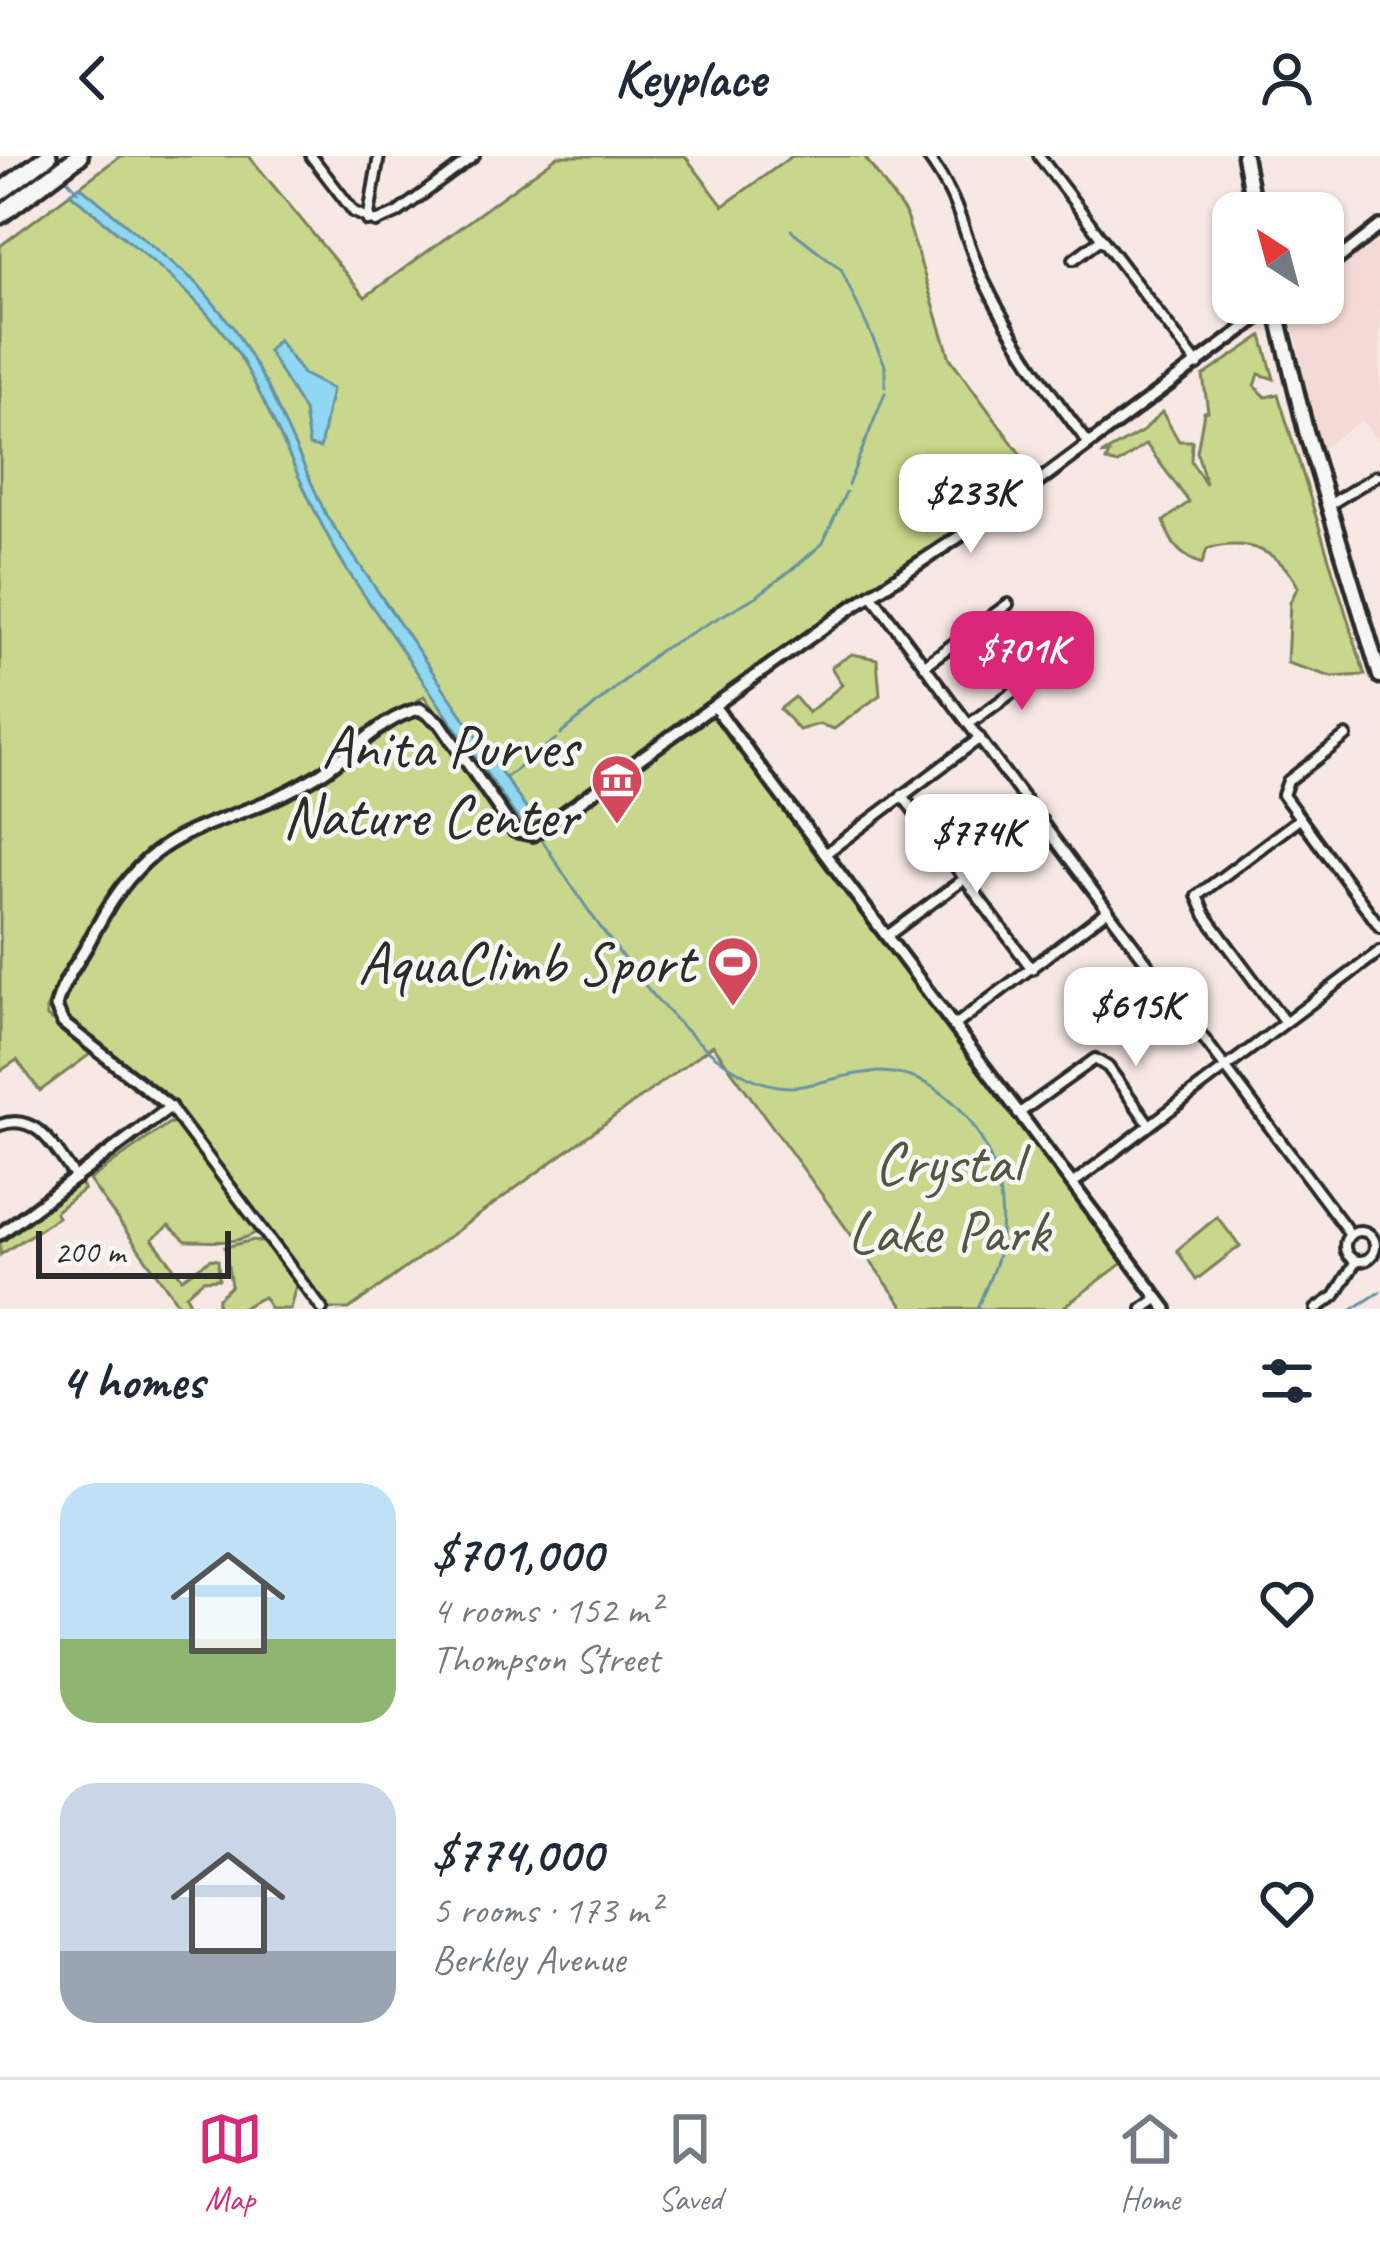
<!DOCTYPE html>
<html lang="en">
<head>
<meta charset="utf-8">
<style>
  :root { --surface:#fff; --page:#f6f6f7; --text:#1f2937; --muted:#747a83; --line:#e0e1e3; --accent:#db2777 }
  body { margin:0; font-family:Caveat,sans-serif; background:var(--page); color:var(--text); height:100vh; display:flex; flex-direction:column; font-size:45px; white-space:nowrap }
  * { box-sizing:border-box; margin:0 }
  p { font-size:39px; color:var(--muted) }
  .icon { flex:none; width:66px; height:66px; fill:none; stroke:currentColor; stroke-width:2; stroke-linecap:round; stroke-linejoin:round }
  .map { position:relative; height:1153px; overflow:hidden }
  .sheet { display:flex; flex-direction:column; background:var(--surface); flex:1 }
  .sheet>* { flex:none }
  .needle { width:78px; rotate:324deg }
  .fabs { position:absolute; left:1212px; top:36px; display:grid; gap:24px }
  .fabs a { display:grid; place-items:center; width:132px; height:132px; border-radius:24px; background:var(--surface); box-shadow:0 3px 9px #0004; font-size:60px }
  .scale { position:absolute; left:36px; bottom:30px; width:195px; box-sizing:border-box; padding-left:12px; border:6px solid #2b2b2b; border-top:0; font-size:33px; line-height:42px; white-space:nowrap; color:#2b2b2b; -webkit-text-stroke:9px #f6f6f2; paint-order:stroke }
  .price { position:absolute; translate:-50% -102px; padding:0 27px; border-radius:24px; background:#fff; color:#222; font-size:39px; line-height:78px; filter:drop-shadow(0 3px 6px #0008) }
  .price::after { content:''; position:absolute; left:50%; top:72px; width:36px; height:27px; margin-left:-18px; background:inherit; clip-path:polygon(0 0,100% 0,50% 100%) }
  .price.current { background:var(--accent); color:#fff }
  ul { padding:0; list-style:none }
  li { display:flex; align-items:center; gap:36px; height:300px; padding:0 60px }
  li span { display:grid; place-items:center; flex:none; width:336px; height:240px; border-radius:36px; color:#555 }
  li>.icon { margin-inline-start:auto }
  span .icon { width:144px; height:144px; fill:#fffc; stroke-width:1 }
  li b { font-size:51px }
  h2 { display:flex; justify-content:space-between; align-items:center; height:144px; padding:0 60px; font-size:51px }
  header { display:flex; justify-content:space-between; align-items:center; height:156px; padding:0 60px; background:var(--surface); font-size:54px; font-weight:700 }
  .tab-bar { display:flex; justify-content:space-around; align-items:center; height:168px; border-top:3px solid var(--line); background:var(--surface); font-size:33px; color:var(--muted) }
  .tab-bar a { display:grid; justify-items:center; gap:6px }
  .tab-bar .current { color:var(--accent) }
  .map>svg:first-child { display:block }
</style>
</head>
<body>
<header><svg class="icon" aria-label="back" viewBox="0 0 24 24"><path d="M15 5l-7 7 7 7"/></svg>Keyplace<svg class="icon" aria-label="person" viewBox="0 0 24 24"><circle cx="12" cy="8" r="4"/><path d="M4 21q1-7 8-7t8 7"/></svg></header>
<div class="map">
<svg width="1380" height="1153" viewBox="0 0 1380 1153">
  <rect width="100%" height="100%" fill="#f7e8e4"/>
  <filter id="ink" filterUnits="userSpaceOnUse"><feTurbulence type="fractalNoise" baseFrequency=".00833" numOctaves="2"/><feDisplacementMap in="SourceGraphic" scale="24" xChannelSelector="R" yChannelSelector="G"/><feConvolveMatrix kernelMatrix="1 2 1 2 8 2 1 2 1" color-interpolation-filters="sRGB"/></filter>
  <g filter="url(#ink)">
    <!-- built -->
    <path fill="#f4dad6" d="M 1380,73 L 1380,288 L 1362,264 L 1319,295 L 1291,156 L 1294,147 L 1323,147 L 1323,123 Z"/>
    <!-- green -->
    <path fill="#c8d78b" stroke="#7a815b" stroke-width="3" d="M 120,0 L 249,0 L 365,141 L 558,0 L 685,0 L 723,50 L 792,0 L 864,0 L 905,57 L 950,202 L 1038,322 L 895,416 L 529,676 L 510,663 L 424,540 L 296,627 L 204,663 L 154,691 L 110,738 L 46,853 L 47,861 L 93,896 L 40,935 L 17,904 L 0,915 L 0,90 Z
      M 1262,180 L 1274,223 L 1259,218 L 1255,230 L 1266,241 L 1278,238 L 1365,519 L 1332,521 L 1287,507 L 1290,446 L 1298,431 C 1280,394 1246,382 1207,393 L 1202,408 C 1181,400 1171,390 1164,365 L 1189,346 L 1146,288 L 1118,308 L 1106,305 L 1109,298 L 1101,299 L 1143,275 L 1162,256 L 1179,285 L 1192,285 L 1191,305 L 1206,329 L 1197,296 L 1204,256 L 1208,255 L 1203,220 Z
      M 852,498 L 877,503 L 880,539 L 834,573 L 819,568 L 799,574 L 780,553 L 795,541 L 808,557 L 842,529 L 831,511 Z
      M 426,555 L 510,669 L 526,681 L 703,561 L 716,562 L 1124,1106 L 1061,1153 L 905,1153 L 713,889 L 349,1153 L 322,1153 L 170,951 L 63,867 L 57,845 L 104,755 L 160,691 L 300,630 L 397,562 Z
      M 169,967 L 179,969 L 257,1076 C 236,1090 209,1084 186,1085 L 169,1070 L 152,1083 L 182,1122 L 211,1103 L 218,1104 L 219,1123 L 203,1124 L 186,1139 L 193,1153 L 182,1153 L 89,1024 Z
      M 78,1025 L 84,1033 L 55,1056 L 58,1061 L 0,1099 L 0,1083 Z
      M 1217,1061 L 1240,1090 L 1196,1124 L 1177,1094 Z
      M 254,1084 L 272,1089 L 297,1125 L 290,1153 L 271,1153 L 263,1141 L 240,1153 L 217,1153 L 218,1142 L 231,1130 L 225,1091 Z"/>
    <!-- water -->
    <path fill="#90d8f2" stroke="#6893a2" stroke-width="3" d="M 80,30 L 198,128 L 233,171 L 267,229 L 327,361 L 538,670 L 526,675 L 347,414 C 306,347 281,273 243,206 C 203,137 129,88 70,37 Z
      M 278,184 L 303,218 L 332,233 L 320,292 L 309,290 L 304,255 L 268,195 Z"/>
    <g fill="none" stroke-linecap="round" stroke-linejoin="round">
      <!-- stream -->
      <path stroke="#6893a2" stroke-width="3" d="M 64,20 L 78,35
        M 791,74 L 841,113 L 885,209 L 885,231
        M 848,329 L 885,237
        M 561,578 L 659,495 L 757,440 L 799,408 L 823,387 L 846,336
        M 505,622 L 556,583
        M 539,679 C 584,751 670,881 745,919 C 800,947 824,917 877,916 C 965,916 1014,1014 999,1093 C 996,1113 984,1134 977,1153
        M 1353,1153 L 1380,1136"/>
      <!-- minor casing -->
      <g stroke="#2b2b2b" stroke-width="16">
        <path id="minor" d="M 311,0 L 354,56 L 376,66 L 397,57 L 474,0
          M 927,0 C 962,46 962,78 984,125 C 1013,185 1049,236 1089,288
          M 1039,0 L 1198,209
          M 368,65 L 379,0
          M 1074,103 L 1101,83
          M 1329,349 L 1376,320
          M 871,438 L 1350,1078
          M 926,508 L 1008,448
          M 969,568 L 1049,510
          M 1346,580 L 1288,625 L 1283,639 L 1380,771
          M 902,639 L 1032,813
          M 825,698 L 980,582
          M 887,780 L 1042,665
          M 1284,865 L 1206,760 L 1197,740 L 1298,664
          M 954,870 L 1108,754
          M 170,951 L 322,1153
          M 1018,958 L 1095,903 L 1108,911 L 1149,968
          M 0,969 C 38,955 56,995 76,1022
          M 1072,1028 L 1380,795
          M1345 1090a15 15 0 1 1 30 0a15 15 0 1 1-30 0Z
          M 1143,1153 L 1158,1142
          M 1316,1153 L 1335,1140 L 1356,1105"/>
      </g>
      <!-- tertiary casing -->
      <g stroke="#2b2b2b" stroke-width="18">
        <path id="tertiary" d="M 1323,115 L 1380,70
          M 714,550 L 1166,1153
          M 0,1078 L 170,951 L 63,867 L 56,851 C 61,827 78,807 89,786 C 156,651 212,685 320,618 C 351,599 383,560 420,553 L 440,567 L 514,675 L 533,679 L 851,452 L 1007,349 L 1278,147"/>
      </g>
      <!-- primary casing -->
      <g stroke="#2b2b2b" stroke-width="21">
        <path id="primary" d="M 1244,0 L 1255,57
          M 1275,147 L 1306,275 L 1380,520"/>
      </g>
      <!-- motorway casing -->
      <g stroke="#2b2b2b" stroke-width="24">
        <path id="motorway" d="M 0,36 L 48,0
          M 0,59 L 79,0"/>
      </g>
      <!-- minor -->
      <use href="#minor" stroke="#f6f6f2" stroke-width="8"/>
      <!-- tertiary -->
      <use href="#tertiary" stroke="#f6f6f2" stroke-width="9"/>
      <!-- primary -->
      <use href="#primary" stroke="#f6f6f2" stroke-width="12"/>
      <!-- motorway -->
      <use href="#motorway" stroke="#f6f6f2" stroke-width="15"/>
    </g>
  </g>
  <!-- icons -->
  <defs>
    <g id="museum-pin" transform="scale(2.7)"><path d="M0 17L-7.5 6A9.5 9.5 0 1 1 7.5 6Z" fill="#d1495b" stroke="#f6f6f2"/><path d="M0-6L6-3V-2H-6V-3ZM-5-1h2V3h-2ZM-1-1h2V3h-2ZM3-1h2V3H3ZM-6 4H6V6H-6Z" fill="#fff"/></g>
    <g id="stadium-pin" transform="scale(2.7)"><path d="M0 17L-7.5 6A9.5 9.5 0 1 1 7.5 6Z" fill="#d1495b" stroke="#f6f6f2"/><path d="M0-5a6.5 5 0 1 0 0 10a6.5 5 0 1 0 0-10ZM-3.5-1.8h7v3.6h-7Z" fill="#fff"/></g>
  </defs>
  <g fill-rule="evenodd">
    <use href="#museum-pin" x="617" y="624"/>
    <use href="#stadium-pin" x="733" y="806"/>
  </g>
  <g text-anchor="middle" stroke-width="9" stroke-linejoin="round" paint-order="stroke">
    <!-- poi labels -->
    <g font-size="60" fill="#2b2b2b" stroke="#f6f6f2" text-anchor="end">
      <text x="578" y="611">Anita Purves<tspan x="578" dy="69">Nature Center</tspan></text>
      <text x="694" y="827">AquaClimb Sport</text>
    </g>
    <!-- park labels -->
    <g font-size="60" fill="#525643" stroke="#f6f6f2">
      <text x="948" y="1027">Crystal<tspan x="948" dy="69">Lake Park</tspan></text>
    </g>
  </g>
</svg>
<div class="fabs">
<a><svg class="needle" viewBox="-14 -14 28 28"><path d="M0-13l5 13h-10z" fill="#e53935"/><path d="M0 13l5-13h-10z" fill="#747a83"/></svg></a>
</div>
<div class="scale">200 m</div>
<b class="price" style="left:971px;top:400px">$233K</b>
<b class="price current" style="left:1022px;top:557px">$701K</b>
<b class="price" style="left:977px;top:740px">$774K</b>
<b class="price" style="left:1136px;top:913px">$615K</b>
</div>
<section class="sheet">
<h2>4 homes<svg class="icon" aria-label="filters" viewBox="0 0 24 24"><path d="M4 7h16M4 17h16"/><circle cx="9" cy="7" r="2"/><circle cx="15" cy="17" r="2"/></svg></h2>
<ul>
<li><span style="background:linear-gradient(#bfe0f5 65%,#8fb573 0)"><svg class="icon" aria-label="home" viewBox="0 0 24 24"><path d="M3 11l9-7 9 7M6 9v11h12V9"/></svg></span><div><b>$701,000</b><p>4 rooms · 152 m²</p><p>Thompson Street</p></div><svg class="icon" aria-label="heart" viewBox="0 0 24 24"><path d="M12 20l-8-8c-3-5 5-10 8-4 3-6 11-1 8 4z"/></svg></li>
<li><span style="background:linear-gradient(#c9d6e8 70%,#9aa5b1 0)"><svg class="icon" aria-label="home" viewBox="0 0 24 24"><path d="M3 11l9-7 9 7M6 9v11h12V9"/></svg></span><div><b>$774,000</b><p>5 rooms · 173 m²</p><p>Berkley Avenue</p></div><svg class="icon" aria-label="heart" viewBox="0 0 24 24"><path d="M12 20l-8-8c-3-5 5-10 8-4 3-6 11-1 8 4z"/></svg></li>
</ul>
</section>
<nav class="tab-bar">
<a class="current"><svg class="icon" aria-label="map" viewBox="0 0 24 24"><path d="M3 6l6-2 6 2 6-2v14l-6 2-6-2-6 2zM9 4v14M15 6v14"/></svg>Map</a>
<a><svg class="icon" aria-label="saved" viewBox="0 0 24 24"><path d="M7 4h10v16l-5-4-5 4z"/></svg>Saved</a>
<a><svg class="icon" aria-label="home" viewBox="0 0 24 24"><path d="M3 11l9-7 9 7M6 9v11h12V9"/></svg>Home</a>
</nav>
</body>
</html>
